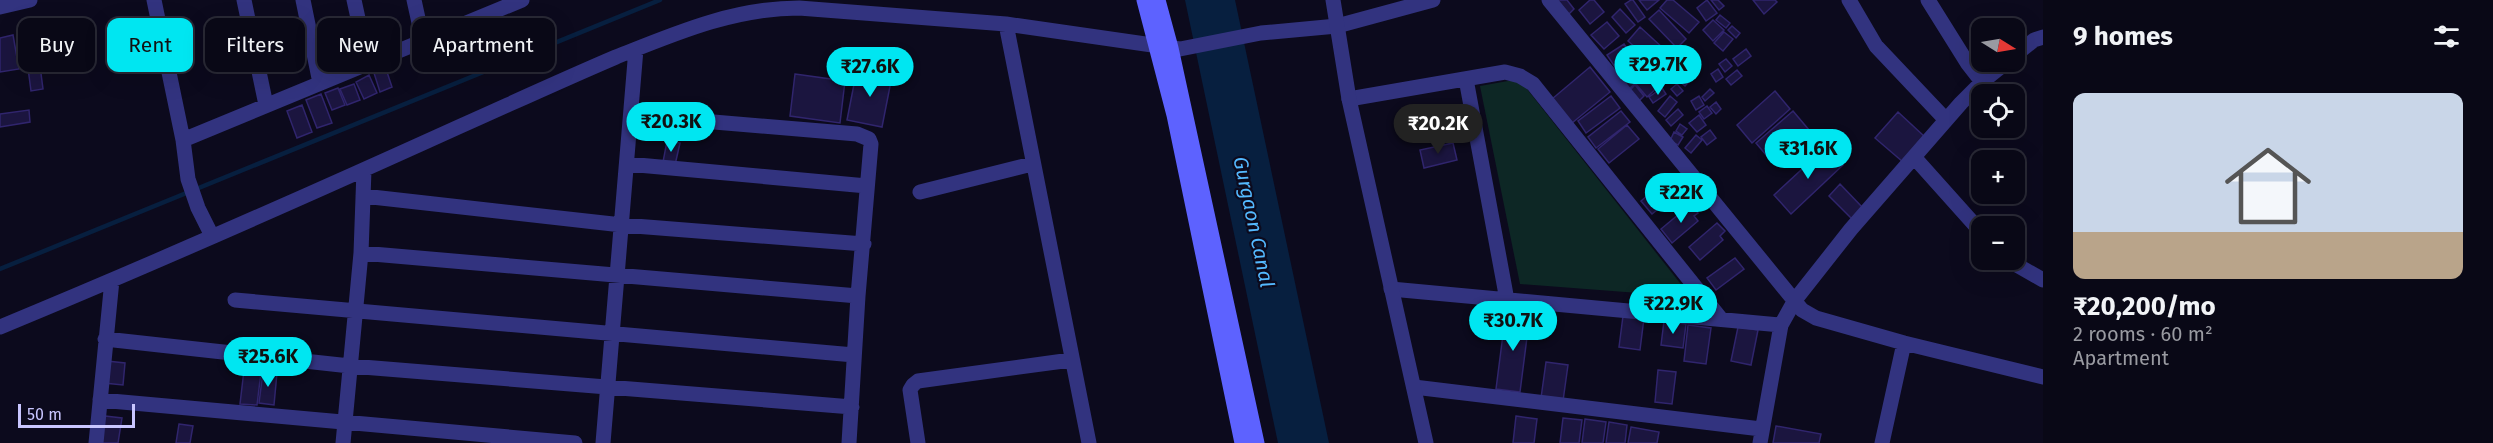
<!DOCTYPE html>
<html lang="en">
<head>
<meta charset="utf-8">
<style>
  :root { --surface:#090816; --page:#12111f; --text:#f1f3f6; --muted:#999aa1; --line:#292935; --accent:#00e6f1 }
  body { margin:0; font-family:"Fira Sans",sans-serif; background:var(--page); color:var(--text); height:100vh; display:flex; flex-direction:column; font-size:22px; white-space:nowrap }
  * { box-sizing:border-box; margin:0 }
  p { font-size:20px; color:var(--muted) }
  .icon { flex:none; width:33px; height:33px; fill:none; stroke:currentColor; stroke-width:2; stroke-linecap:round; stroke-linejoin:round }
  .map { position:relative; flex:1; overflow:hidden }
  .panel { display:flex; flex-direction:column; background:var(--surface); width:450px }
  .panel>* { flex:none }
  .top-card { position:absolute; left:18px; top:18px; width:570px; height:54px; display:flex; gap:12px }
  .needle { width:39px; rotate:101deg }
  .tools { position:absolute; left:1971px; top:18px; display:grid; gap:12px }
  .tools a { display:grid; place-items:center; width:54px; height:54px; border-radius:12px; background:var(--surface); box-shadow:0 6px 24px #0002,0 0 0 2px var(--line); font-size:30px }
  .scale { position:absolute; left:18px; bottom:15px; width:117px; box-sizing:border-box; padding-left:6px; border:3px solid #c9c6ff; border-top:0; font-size:16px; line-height:21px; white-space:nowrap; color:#c9c6ff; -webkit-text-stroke:4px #0c0a1d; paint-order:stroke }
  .price { position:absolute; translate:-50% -51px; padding:0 14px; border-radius:21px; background:var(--accent); color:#111; font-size:20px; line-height:39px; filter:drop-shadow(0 2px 3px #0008) }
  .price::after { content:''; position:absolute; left:50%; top:36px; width:18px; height:14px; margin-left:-9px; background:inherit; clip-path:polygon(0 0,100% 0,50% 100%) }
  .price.on { background:#222; color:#fff }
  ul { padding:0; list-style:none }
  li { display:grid; align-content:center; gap:12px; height:318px; padding:0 30px }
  li span { display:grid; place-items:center; height:186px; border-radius:12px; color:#555 }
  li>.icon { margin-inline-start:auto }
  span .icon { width:108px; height:108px; fill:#fffc; stroke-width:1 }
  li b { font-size:26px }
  h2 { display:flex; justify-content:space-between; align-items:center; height:72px; padding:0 30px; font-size:26px }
  .chip { padding:0 21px; border-radius:12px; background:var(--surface); box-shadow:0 6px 24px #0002,0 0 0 2px var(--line); font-size:21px; line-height:54px }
  .chip.on { background:var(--accent); color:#111 }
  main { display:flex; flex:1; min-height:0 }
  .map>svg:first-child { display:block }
</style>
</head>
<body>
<main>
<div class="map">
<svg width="2043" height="443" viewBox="0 0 2043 443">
  <rect width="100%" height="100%" fill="#0c0a1d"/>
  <!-- green -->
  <path fill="#0d2725" d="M 1519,79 L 1691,297 L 1520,284 L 1480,86 Z"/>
  <!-- water -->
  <path fill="#071f3f" d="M 1185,0 L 1235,0 L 1329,443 L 1278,443 Z"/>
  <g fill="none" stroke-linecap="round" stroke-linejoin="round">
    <!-- stream -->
    <path stroke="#071f3f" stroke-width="4.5" d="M 0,269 L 660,0"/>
  </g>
  <!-- building -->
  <path fill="#1b153f" stroke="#30256d" stroke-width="1.5" d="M 1553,0 L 1567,0 L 1574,9 L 1567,16 Z
    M 1590,0 L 1594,0 L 1604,12 L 1590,24 L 1579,10 Z
    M 1631,0 L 1633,0 L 1645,17 L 1638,22 L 1625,4 Z
    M 1639,0 L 1659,0 L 1647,10 Z
    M 1667,0 L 1673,0 L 1699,22 L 1689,33 L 1660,8 Z
    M 1707,0 L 1717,13 L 1706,21 L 1697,8 Z
    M 1711,0 L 1718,0 L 1724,6 L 1719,10 Z
    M 1753,0 L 1775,0 L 1777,2 L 1764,14 Z
    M 1620,9 L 1635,25 L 1626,33 L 1612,17 Z
    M 1659,10 L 1686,39 L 1677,48 L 1649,19 Z
    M 1720,15 L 1730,23 L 1726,28 L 1716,20 Z
    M 1713,20 L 1724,30 L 1713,41 L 1703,30 Z
    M 1607,22 L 1619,36 L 1604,49 L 1591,35 Z
    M 1732,26 L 1740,33 L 1736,38 L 1728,30 Z
    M 1640,27 L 1664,49 L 1652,62 L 1628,41 Z
    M 1724,32 L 1733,39 L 1723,51 L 1714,43 Z
    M 13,35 L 19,69 L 0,72 L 0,38 Z
    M 1624,44 L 1638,65 L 1621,76 L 1607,55 Z
    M 1746,49 L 1751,56 L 1738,66 L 1733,59 Z
    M 1643,54 L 1652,63 L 1646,69 L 1637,61 Z
    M 1682,57 L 1689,66 L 1674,78 L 1667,70 Z
    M 1726,59 L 1732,66 L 1725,72 L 1719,64 Z
    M 40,66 L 43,89 L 31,91 L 28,68 Z
    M 1590,67 L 1610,92 L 1572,123 L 1552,99 Z
    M 1637,67 L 1644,75 L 1629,89 L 1622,81 Z
    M 386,69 L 392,87 L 380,92 L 374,73 Z
    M 857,69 L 892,76 L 882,127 L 847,120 Z
    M 1718,69 L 1723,77 L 1716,82 L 1711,74 Z
    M 1737,70 L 1742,76 L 1731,85 L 1726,79 Z
    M 1688,71 L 1694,76 L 1685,86 L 1679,81 Z
    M 795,74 L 845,81 L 840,123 L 790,116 Z
    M 1649,74 L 1659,86 L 1647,97 L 1636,84 Z
    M 369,75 L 377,93 L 364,99 L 356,82 Z
    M 354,84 L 360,100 L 347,105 L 340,89 Z
    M 1677,84 L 1683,91 L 1677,96 L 1671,89 Z
    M 1635,85 L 1644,96 L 1638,102 L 1629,91 Z
    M 338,88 L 345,105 L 332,110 L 325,93 Z
    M 1662,88 L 1666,94 L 1653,103 L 1649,97 Z
    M 1710,89 L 1714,93 L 1705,101 L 1702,97 Z
    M 1775,91 L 1790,109 L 1752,143 L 1737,125 Z
    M 321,94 L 332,123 L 317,128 L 306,100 Z
    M 1611,96 L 1620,108 L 1586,133 L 1578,121 Z
    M 1670,96 L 1677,102 L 1665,117 L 1658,111 Z
    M 1699,96 L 1704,105 L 1696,110 L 1691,101 Z
    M 1716,102 L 1721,109 L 1716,114 L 1710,107 Z
    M 302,105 L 312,132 L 297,138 L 287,111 Z
    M 1707,106 L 1712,113 L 1704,119 L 1699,112 Z
    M 1678,109 L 1683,115 L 1671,126 L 1666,120 Z
    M 29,110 L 30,122 L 0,127 L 0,114 Z
    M 1621,111 L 1630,122 L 1596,148 L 1588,137 Z
    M 1793,111 L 1809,130 L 1772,162 L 1756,143 Z
    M 1898,112 L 1925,137 L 1903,162 L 1875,138 Z
    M 1699,115 L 1706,125 L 1697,132 L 1689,123 Z
    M 1680,124 L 1687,129 L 1682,135 L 1676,131 Z
    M 1627,125 L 1639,139 L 1609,163 L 1598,149 Z
    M 1710,130 L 1716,138 L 1707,145 L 1701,137 Z
    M 1674,132 L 1683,137 L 1678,145 L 1670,141 Z
    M 1696,135 L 1702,140 L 1691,153 L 1685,148 Z
    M 667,141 L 680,143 L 675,165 L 663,162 Z
    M 1453,143 L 1457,160 L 1424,168 L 1420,150 Z
    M 1826,147 L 1843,165 L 1791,214 L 1774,195 Z
    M 1666,180 L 1678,193 L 1652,214 L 1641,201 Z
    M 1840,184 L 1863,208 L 1852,219 L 1829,196 Z
    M 1691,204 L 1698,213 L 1694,216 L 1698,221 L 1672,243 L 1661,229 Z
    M 1717,223 L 1725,231 L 1720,236 L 1723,240 L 1700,260 L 1689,247 Z
    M 1735,258 L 1744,269 L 1716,290 L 1707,278 Z
    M 1506,311 L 1530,314 L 1520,392 L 1496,389 Z
    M 1623,316 L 1644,318 L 1640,350 L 1619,347 Z
    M 1664,321 L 1686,324 L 1683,348 L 1661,345 Z
    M 1688,325 L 1711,328 L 1706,364 L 1684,361 Z
    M 1738,327 L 1758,330 L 1751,365 L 1731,361 Z
    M 107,361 L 125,363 L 123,385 L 104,383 Z
    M 1546,362 L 1568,365 L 1563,401 L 1541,398 Z
    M 244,370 L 261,372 L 257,405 L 240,404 Z
    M 1658,370 L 1676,372 L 1672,404 L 1655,402 Z
    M 263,372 L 277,373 L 274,405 L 259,403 Z
    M 105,416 L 122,418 L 118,443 L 101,443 Z
    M 1516,416 L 1537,419 L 1534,443 L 1513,443 Z
    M 1563,418 L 1582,420 L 1579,443 L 1560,443 Z
    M 1585,419 L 1606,422 L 1603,443 L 1582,443 Z
    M 1609,422 L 1627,425 L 1625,443 L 1606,443 Z
    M 179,424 L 193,426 L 190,443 L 176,443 Z
    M 1776,426 L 1821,434 L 1819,443 L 1773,443 Z
    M 1631,427 L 1659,432 L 1657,443 L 1628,443 Z"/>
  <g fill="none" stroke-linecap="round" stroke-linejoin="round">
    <!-- minor -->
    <path stroke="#32337f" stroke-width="15" d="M 154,0 L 183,140 L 188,179 L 198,208 L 212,236
      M 244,0 L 266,105
      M 303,0 L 320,83
      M 354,0 L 368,64
      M 414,0 L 423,41
      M 1549,0 L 1802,310 L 1816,318 L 1904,343 L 2043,377
      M 1849,0 L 1876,46 L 1946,120
      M 1928,0 L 1968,64 L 1982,82
      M 0,7 L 30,0
      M 1006,24 L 1089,443
      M 2014,56 L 2034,40 L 2043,37
      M 1466,79 L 1507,300
      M 1349,99 L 1505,72 L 1520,76 L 1533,84 L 1721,319
      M 631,115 L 857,134 L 869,139 L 871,144 L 858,296 L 849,443
      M 183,140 L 522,0
      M 1914,157 L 1982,233
      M 627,164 L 867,186
      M 920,192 L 1032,164
      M 363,196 L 622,225 L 864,244
      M 361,253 L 858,296
      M 2008,260 L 2043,280
      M 1391,289 L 1781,325
      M 235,300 L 854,355
      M 0,327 C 153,264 304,197 454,129 C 508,105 562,80 616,57 C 676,33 734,8 799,8 L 1006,24 L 1180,49 L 1261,33 L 1337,26 L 1433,0
      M 105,339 L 350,366 L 852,407
      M 1414,387 L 1761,429
      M 100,400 L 575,443
      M 96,443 L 112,280
      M 343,443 L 361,253 L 364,170
      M 603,443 L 636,49
      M 918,443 L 910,390 L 913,385 L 918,381 L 1071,360
      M 1760,443 L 1781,325 L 1795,300 L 1851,229 L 1961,103 L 1982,82 L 2007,62
      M 1882,443 L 1904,343"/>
    <!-- tertiary -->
    <path stroke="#32337f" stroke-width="15" d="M 1333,0 L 1349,99 L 1426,443"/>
    <!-- secondary -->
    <path stroke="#5d62ff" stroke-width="15" d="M 1144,0 L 1174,115 L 1242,443
      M 1158,0 L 1171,48 L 1257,443"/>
  </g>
  <g text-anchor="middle" stroke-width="4.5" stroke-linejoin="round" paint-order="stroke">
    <!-- water labels -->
    <g font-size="20" font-style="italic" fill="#54b9ff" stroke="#0c0a1d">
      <text transform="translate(1254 222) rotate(78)" y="7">Gurgaon Canal</text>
    </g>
  </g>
</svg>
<div class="tools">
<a><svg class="needle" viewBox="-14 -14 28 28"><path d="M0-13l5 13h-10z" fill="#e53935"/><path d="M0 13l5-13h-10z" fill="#999aa1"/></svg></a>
<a><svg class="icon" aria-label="locate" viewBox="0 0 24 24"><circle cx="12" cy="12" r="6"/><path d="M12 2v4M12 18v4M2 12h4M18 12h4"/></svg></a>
<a>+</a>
<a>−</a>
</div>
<div class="scale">50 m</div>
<b class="price" style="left:1658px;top:96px">₹29.7K</b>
<b class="price" style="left:870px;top:98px">₹27.6K</b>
<b class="price" style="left:671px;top:153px">₹20.3K</b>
<b class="price on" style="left:1438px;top:155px">₹20.2K</b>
<b class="price" style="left:1808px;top:180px">₹31.6K</b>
<b class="price" style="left:1681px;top:224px">₹22K</b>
<b class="price" style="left:1673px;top:335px">₹22.9K</b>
<b class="price" style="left:1513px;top:352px">₹30.7K</b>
<b class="price" style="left:268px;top:388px">₹25.6K</b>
<div class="top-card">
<a class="chip">Buy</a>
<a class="chip on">Rent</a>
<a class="chip">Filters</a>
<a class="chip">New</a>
<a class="chip">Apartment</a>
</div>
</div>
<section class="panel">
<h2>9 homes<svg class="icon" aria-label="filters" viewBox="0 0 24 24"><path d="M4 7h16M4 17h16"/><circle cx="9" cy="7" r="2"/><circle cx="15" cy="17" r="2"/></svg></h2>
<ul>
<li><span style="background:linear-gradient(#c9d6e8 75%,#b9a48a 0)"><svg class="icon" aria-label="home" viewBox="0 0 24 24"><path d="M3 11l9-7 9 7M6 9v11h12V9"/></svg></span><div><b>₹20,200/mo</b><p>2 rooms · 60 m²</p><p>Apartment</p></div></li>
</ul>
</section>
</main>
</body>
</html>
